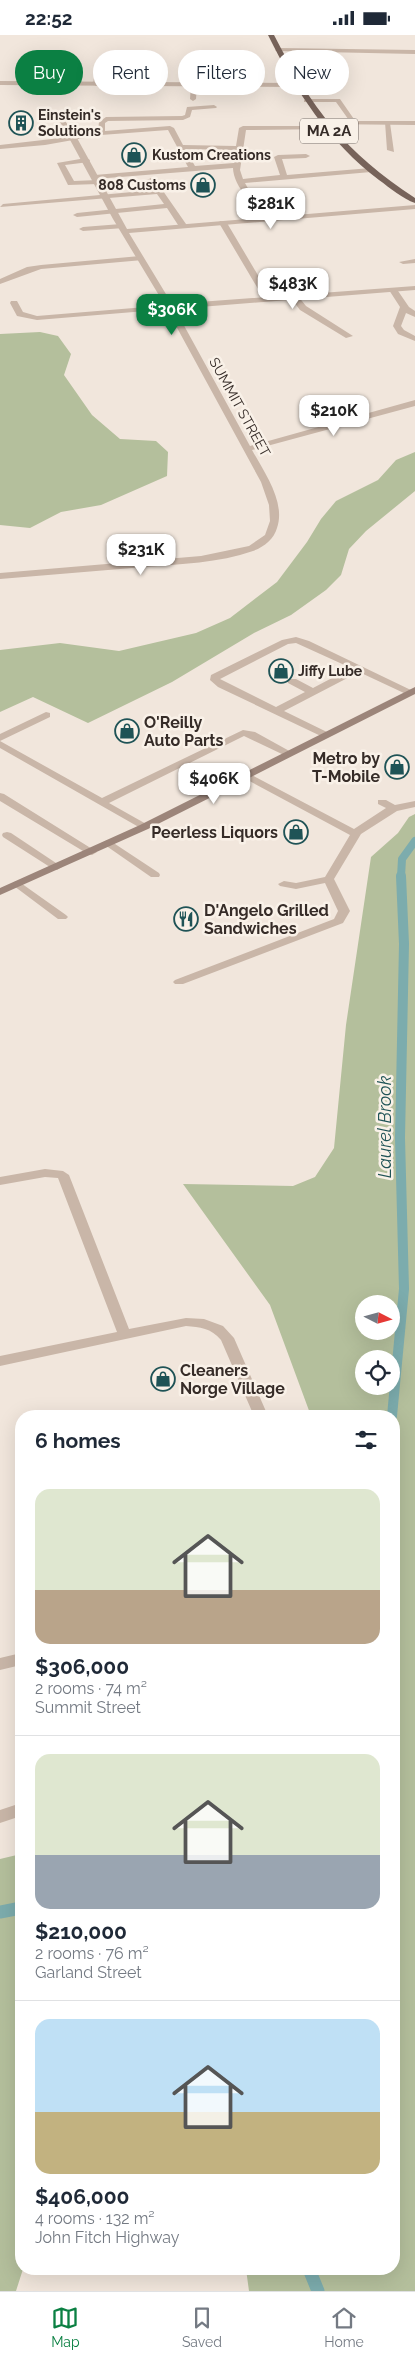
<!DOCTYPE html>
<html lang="en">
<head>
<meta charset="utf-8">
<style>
  :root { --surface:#fff; --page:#f6f6f7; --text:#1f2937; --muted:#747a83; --line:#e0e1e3; --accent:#0b8043 }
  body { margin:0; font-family:Raleway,sans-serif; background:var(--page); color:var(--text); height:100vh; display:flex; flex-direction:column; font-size:19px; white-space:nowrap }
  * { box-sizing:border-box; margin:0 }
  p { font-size:16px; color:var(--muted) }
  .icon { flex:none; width:28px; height:28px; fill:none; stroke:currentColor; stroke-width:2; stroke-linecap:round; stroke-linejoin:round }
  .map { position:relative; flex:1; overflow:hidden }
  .drawer { position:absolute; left:15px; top:1375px; width:385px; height:865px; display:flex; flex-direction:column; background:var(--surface); border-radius:20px; box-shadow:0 5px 20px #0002 }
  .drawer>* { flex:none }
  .top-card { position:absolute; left:15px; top:15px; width:385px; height:45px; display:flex; gap:10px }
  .needle { width:32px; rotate:96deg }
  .controls { position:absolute; left:355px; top:1260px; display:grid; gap:10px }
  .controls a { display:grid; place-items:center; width:45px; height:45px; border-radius:50%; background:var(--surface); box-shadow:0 5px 20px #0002; font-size:25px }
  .price { position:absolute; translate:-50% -42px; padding:0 11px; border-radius:10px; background:#fff; color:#222; font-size:16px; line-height:32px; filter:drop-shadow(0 1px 2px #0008) }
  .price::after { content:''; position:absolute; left:50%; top:30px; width:15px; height:11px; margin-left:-8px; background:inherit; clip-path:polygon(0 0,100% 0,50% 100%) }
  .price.on { background:var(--accent); color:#fff }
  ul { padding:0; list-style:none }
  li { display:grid; align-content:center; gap:10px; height:265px; padding:0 20px }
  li+li { border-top:1px solid var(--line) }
  li span { display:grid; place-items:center; height:155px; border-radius:15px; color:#555 }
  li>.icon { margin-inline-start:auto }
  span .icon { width:90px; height:90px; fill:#fffc; stroke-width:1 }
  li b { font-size:21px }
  h2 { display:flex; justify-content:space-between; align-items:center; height:60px; padding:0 20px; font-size:21px }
  .pill { padding:0 18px; border-radius:22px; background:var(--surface); box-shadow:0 5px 20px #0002; font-size:18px; line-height:45px }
  .pill.on { background:var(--accent); color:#fff }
  .status { display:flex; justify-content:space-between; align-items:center; height:35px; padding:0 25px; background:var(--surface); direction:ltr }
  .status svg { height:14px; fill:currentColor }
  .tabs { display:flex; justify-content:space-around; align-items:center; height:70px; border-top:1px solid var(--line); background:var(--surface); font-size:14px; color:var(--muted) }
  .tabs a { display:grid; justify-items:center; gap:2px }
  .tabs .on { color:var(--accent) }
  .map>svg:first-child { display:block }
</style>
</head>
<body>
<div class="status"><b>22:52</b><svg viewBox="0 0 49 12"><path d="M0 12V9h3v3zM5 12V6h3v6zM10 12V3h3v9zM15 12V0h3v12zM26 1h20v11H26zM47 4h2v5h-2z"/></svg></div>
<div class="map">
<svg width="415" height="2256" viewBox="0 0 415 2256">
  <rect width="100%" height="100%" fill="#f1e6dc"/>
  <!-- green -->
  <path fill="#b4bf9c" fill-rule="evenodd" d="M 40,297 L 58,301 L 71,319 L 64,340 L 92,380 L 120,404 L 156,406 L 168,417 L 167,441 L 101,470 L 61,477 L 30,493 L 0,490 L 0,299 Z
    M 415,417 L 415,456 L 366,496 L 349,514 L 341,540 L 326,555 L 291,580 L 254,598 L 172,647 L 88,688 L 33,662 L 0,677 L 0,615 L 60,608 L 119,616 L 196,598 L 230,583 L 277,547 L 307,507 L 321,484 L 336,466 L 378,445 L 396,425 Z
    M 415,779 L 415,2256 L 249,2256 L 246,2234 L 394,2234 L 394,1381 L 311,1381 L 270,1270 L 183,1149 L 293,1151 L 315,1142 L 334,1113 L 346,990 L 371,822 L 398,798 L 409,782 ZM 364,1269 L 391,1269 L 391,1296 L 364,1296 ZM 364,1324 L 391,1324 L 391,1351 L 364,1351 Z
    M 21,1819 L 21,2234 L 23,2234 L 16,2256 L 0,2256 L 0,1824 Z"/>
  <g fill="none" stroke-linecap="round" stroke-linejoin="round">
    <!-- stream-far2 -->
    <path stroke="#7cacad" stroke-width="8" d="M 401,842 L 402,824 L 415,806"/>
    <!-- stream-far1 -->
    <path stroke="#7cacad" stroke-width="10" d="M 392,1381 L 404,1254 L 400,1103 L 404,909 L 401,841"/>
    <!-- stream -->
    <path stroke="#7cacad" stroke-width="13" d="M 0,1877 L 21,1873
      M 309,2234 L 318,2256"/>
    <!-- service -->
    <path fill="#c9b6a8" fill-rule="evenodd" d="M 100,24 L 103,26 L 99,49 L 96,51 L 93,49 L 97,26 Z
      M 194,48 L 197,50 L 196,64 L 193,66 L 190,64 L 191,50 Z
      M 306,64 L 340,64 L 356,87 L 351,88 L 336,67 L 304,67 L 304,65 Z
      M 214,70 L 217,72 L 216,73 L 192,75 L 190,82 L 183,85 L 108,86 L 105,88 L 105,96 L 170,91 L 174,93 L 183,110 L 236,111 L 239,93 L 243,91 L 327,91 L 329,92 L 329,94 L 246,95 L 240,135 L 243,144 L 280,140 L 274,122 L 278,120 L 306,119 L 310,121 L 306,123 L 282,124 L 287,140 L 371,133 L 375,135 L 371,137 L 245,148 L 250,157 L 246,159 C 239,155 233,141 233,133 L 95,144 L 91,142 L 95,140 L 188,132 L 168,95 L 101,100 L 45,110 L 0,114 L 0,110 L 69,102 L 57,82 L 60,80 L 62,81 L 75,101 L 98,96 L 99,87 L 106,82 L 182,81 L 185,80 L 187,72 ZM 185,114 L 236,115 L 234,128 L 195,131 Z
      M 385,87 L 390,88 L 394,117 L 387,115 Z
      M 86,123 L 90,125 L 89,127 L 65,130 L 74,146 L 98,145 L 102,147 L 98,149 L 68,150 L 57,128 Z
      M 151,143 L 154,143 L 186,189 L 186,193 L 180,193 L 167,173 L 77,182 L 73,180 L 77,178 L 164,169 L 157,159 L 0,172 L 3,169 L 154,155 L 147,145 Z
      M 220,186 L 227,188 L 272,264 L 271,266 L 264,264 L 219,188 Z
      M 121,189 L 125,191 L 124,193 L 83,196 L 79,194 L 83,192 Z
      M 140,221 L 143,221 L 143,225 L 41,234 L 0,249 L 0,244 L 27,232 L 41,230 Z
      M 415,224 L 415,228 L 403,229 L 399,227 Z
      M 390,253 L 396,253 L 409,272 L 415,276 L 415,282 L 406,278 L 401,291 L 404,295 L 415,301 L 415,306 L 398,299 L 393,291 L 400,272 L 389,255 Z
      M 292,261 L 298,261 L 306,271 L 353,301 L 346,303 L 300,275 L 291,263 Z
      M 11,266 L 17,266 L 23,277 L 37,281 L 170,270 L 174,272 L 170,274 L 37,285 L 17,281 L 10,268 Z
      M 296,602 L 309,606 L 415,657 L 410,660 L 406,659 L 359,637 L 284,676 L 329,698 L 329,702 L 325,703 L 218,652 L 210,645 L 211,640 L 282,605 ZM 296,608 L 351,633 L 313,653 L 296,644 L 288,644 L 288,648 L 305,657 L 276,672 L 220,644 L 288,609 Z
      M 46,677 L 50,678 L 50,682 L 0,706 L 102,763 L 243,695 L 255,697 L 293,718 L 292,720 L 284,720 L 244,701 L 109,768 L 148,790 L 149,792 L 144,795 L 0,713 L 0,699 Z
      M 246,737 L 354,794 L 386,773 L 378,769 L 378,765 L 386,765 L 395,770 L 415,766 L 415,772 L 397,776 L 361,799 L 334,844 L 350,876 L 343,888 L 183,949 L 175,949 L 173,947 L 175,945 L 334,884 L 338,876 L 325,848 L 296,854 L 280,851 L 278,849 L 284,846 L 296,848 L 325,842 L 350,800 L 242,742 L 241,740 Z
      M 0,758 L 4,759 L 97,817 L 92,820 L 88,819 L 0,766 Z
      M 7,797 L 11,798 L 62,832 L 57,835 L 53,834 L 3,802 L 2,800 L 3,798 Z
      M 109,805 L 159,838 L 160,840 L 159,842 L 151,842 L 105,810 L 104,808 L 105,806 Z
      M 18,846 L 66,880 L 68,882 L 66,884 L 58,884 L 14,851 L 12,849 L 14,847 Z
      M 45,1134 L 63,1136 L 69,1140 L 129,1294 L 186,1283 L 204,1284 L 223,1291 L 234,1303 L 268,1381 L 254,1381 L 221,1305 C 211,1293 200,1292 186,1291 L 0,1331 L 0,1321 L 117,1297 L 58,1143 L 45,1142 L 0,1150 L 0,1142 Z
      M 21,1618 L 21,1630 L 0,1635 L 0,1623 Z
      M 21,1768 L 21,1781 L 0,1788 L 0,1775 Z"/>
    <!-- minor -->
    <path fill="#c9b6a8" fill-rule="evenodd" d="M 278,13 L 415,15 L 415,19 L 276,16 L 275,15 Z
      M 0,46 L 297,48 L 300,50 L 297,52 L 0,50 Z
      M 319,86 L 415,86 L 415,90 L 321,89 L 318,87 Z
      M 70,101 L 77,103 L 127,194 L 415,170 L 415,174 L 129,198 L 172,269 L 415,251 L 415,255 L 175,274 L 250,411 L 415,365 L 415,371 L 252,415 C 264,437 286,467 277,493 C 274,504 264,512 253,516 C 219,528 180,529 144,532 C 96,536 48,540 0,544 L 0,538 L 201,521 L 249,511 L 265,500 L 270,486 L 269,470 L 261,447 L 163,267 L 113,184 L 69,103 Z"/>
    <!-- secondary -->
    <path fill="#9c857a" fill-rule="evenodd" d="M 415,652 L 415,659 L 148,794 L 0,860 L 0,853 L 140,790 Z"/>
    <!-- primary -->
    <path fill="#77635a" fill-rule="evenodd" d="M 268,0 L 274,0 C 311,73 346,118 415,163 L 415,168 C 403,164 390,153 379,145 C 329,107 296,57 268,0 Z"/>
  </g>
  <!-- icons -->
  <defs>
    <g id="building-ring" transform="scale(1.25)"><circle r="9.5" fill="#f9f1e8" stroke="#1f5356" stroke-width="1.5"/><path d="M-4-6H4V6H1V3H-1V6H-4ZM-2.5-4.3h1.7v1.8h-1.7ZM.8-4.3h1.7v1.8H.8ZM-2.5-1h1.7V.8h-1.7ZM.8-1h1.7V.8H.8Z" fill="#1f5356"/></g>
    <g id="shop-ring" transform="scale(1.25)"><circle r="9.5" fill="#f9f1e8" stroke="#1f5356" stroke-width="1.5"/><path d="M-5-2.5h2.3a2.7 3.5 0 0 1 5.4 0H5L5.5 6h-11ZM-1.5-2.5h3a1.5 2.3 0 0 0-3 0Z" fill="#1f5356"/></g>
    <g id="restaurant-ring" transform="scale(1.25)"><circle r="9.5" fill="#f9f1e8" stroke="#1f5356" stroke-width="1.5"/><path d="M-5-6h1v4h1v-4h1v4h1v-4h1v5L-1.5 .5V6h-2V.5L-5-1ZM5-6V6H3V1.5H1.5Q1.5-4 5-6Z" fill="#1f5356"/></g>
  </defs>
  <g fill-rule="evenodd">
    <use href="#building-ring" x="21" y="88"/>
    <use href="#shop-ring" x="134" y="120"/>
    <use href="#shop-ring" x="203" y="150"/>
    <use href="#shop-ring" x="281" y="636"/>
    <use href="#shop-ring" x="127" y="696"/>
    <use href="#shop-ring" x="397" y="732"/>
    <use href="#shop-ring" x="296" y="797"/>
    <use href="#restaurant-ring" x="186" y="884"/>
    <use href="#shop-ring" x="163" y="1344"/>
  </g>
  <g text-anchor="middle" stroke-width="5" stroke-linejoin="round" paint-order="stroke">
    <!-- far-poi labels -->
    <g font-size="14" font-weight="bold" fill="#362c28" stroke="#f9f1e8" text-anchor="start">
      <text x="38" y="85">Einstein's<tspan x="38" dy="16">Solutions</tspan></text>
      <text x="152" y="125">Kustom Creations</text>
      <text x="186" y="155" text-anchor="end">808 Customs</text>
      <text x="298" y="641">Jiffy Lube</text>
    </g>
    <!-- far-street labels -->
    <g font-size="14" fill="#362c28" stroke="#f9f1e8">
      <text transform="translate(240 372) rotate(61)" y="5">SUMMIT STREET</text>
    </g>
    <!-- shield labels -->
    <rect fill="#f9f1e8" stroke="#706762" stroke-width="1" x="300" y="83.5" width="58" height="25" rx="4"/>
    <g font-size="15" font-weight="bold" fill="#362c28">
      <text x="329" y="101">MA 2A</text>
    </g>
    <!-- poi labels -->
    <g font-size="16" font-weight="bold" fill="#362c28" stroke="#f9f1e8" text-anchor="start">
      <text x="144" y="693">O'Reilly<tspan x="144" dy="18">Auto Parts</tspan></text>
      <text x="380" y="729" text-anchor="end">Metro by<tspan x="380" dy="18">T-Mobile</tspan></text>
      <text x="278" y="803" text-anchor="end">Peerless Liquors</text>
      <text x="204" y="881">D'Angelo Grilled<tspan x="204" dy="18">Sandwiches</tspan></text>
      <text x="180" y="1341">Cleaners<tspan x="180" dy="18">Norge Village</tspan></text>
    </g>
    <!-- water labels -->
    <g font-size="18" font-style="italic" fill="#1f5356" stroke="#f9f1e8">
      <text transform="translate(385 1092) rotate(-90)" y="6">Laurel Brook</text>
    </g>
  </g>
</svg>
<div class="controls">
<a><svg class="needle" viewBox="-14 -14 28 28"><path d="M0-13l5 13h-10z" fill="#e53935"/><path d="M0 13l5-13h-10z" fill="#747a83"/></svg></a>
<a><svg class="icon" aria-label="locate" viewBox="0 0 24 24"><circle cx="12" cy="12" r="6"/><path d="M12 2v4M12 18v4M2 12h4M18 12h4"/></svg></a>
</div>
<b class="price" style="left:271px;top:195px">$281K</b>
<b class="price" style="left:293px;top:275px">$483K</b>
<b class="price on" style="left:172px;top:301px">$306K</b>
<b class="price" style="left:334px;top:402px">$210K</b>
<b class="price" style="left:141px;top:541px">$231K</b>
<b class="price" style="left:214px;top:770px">$406K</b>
<div class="top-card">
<a class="pill on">Buy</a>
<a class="pill">Rent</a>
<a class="pill">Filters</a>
<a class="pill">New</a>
</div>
<section class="drawer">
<h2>6 homes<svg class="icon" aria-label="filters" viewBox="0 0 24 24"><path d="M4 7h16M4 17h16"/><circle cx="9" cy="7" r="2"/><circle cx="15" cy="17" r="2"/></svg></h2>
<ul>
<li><span style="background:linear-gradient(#dfe7d0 65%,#b9a48a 0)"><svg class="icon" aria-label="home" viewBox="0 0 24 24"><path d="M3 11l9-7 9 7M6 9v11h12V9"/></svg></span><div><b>$306,000</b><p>2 rooms · 74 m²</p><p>Summit Street</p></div></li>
<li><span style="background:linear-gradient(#dfe7d0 65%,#9aa5b1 0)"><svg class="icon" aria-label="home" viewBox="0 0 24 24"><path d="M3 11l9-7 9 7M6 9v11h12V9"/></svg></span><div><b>$210,000</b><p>2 rooms · 76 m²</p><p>Garland Street</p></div></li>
<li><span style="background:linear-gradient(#bfe0f5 60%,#c2b280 0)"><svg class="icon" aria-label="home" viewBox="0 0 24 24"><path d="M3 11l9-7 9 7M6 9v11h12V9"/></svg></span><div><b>$406,000</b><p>4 rooms · 132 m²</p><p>John Fitch Highway</p></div></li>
</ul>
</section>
</div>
<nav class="tabs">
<a class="on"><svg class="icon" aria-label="map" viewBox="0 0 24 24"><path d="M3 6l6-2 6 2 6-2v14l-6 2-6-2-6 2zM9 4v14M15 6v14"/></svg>Map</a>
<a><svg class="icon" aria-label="saved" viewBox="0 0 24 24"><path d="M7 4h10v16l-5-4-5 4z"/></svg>Saved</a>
<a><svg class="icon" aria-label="home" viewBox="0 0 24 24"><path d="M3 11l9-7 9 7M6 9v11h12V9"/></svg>Home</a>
</nav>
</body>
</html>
